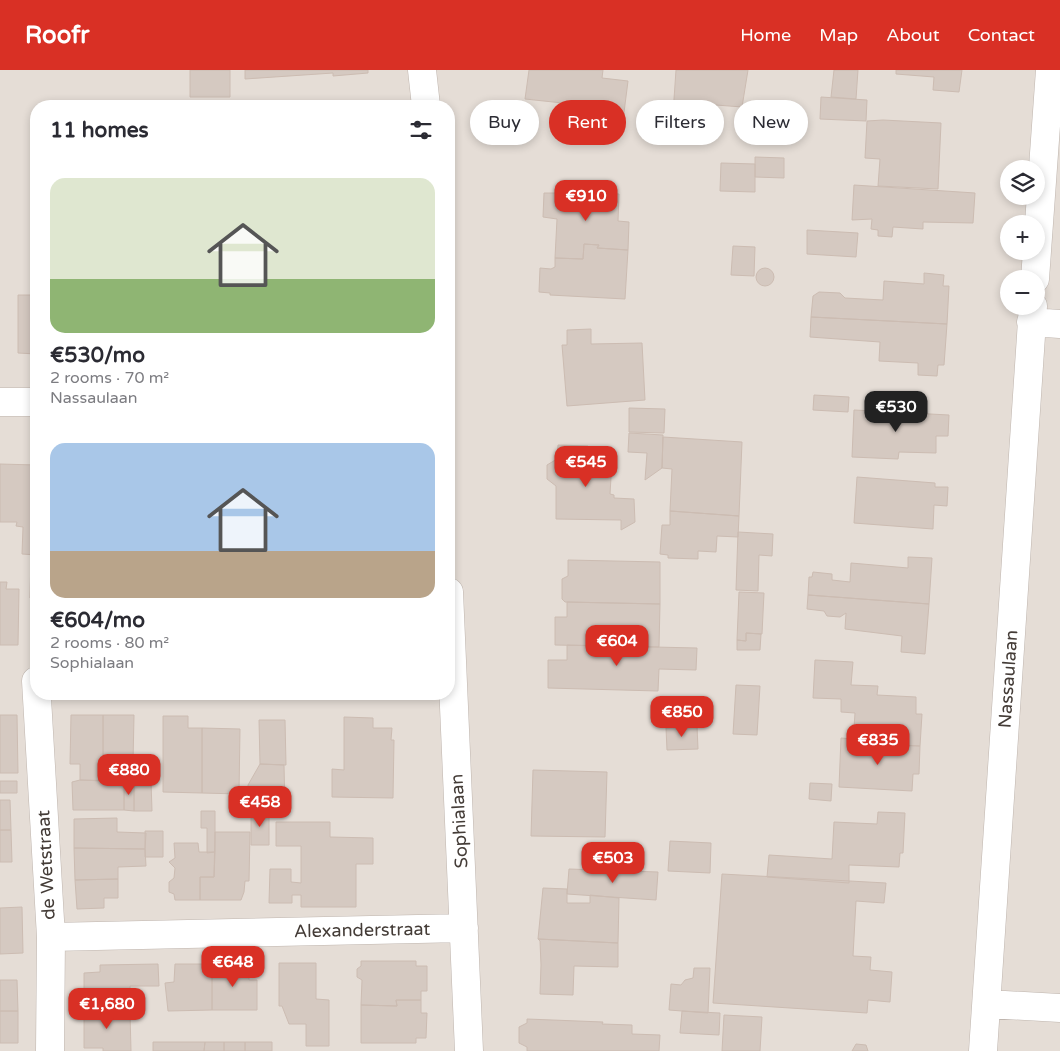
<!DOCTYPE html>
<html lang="en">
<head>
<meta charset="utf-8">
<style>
  :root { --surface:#fff; --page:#f7f7f7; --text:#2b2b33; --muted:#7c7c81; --accent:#d93025 }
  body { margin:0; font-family:"Varela Round",sans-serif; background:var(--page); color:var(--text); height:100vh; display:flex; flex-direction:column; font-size:19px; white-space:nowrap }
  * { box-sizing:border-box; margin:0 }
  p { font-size:16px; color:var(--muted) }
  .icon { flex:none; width:28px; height:28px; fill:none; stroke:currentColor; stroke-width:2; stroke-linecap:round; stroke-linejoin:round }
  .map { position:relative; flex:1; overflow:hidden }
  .details { position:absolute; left:30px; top:30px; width:425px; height:600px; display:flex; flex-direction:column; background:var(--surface); border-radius:20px; box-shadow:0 2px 8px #0003 }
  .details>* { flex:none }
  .guide { position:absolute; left:470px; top:30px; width:475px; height:45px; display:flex; gap:10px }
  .fabs { position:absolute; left:1000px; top:90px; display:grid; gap:10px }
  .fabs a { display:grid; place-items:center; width:45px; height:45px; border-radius:50%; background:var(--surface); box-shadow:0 2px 8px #0003; font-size:25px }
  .price { position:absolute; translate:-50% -42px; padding:0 11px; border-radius:10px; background:var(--accent); color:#fff; font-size:16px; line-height:32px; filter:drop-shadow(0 1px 2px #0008) }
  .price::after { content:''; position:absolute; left:50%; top:30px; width:15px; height:11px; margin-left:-8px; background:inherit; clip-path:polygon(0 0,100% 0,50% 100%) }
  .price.selected { background:#222; color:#fff }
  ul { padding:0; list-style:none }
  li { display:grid; align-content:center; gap:10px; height:265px; padding:0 20px }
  li span { display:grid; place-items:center; height:155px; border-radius:15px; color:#555 }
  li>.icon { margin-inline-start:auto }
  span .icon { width:90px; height:90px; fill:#fffc; stroke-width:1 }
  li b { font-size:21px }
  h2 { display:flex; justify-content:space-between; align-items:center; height:60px; padding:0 20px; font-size:21px }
  .pill { padding:0 18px; border-radius:22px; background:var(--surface); box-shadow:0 2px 8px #0003; font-size:18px; line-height:45px }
  .pill.selected { background:var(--accent); color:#fff }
  header { display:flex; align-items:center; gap:30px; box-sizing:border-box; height:70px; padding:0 25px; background:var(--accent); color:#fff }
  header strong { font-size:24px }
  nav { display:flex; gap:28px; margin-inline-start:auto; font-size:18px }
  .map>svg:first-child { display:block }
</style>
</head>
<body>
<header>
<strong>Roofr</strong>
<nav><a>Home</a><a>Map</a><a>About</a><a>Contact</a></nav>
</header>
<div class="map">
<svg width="1060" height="981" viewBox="0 0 1060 981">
  <rect width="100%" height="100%" fill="#f2ece7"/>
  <!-- residential -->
  <path fill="#e5ddd6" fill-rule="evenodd" d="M 0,0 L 1060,0 L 1060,981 L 0,981 ZM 36,36 L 449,36 L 449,624 L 36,624 ZM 1009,99 L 1036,99 L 1036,126 L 1009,126 ZM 1009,154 L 1036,154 L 1036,181 L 1009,181 ZM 1009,209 L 1036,209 L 1036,236 L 1009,236 Z"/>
  <!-- building -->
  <path fill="#d5c9c1" stroke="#ccbcb2" d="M 190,0 L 230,0 L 230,27 L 190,27 Z
    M 245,0 L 368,0 L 368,3 L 333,6 L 333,3 L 245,9 Z
    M 529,0 L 603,0 L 602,8 L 628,11 L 621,66 L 604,64 L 605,47 L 571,43 L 572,34 L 525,29 Z
    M 676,0 L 748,0 L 742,37 L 716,35 L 713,62 L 672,58 Z
    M 834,0 L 858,0 L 856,29 L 831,27 Z
    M 896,0 L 962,0 L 959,22 L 933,20 L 934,7 L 896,4 Z
    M 821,27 L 867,30 L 866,51 L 820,49 Z
    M 167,34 L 230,35 L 230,36 L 167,36 Z
    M 883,50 L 941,53 L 938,119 L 878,116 L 880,89 L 865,88 L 867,51 Z
    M 755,87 L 784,88 L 784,108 L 755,107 Z
    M 721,93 L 755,94 L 755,122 L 720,121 Z
    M 854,115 L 975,123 L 973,153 L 923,152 L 923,159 L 893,157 L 892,167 L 878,166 L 878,160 L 871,159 L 872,149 L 852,150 Z
    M 556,121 L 619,124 L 618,151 L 629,152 L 628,180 L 597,178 L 599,175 L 584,174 L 583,189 L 555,188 L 557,149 L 543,147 L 544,123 L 555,123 Z
    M 807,160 L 858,163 L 856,187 L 807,184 Z
    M 584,174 L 599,175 L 597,178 L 628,180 L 625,229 L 550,225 L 550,223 L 539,222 L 540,198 L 551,199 L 555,197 L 555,188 L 583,189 Z
    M 733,176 L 755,177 L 754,206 L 731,205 Z
    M756 207a9 9 0 1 1 18 0a9 9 0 1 1-18 0Z
    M 924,203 L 944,205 L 943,216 L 949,216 L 947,254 L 811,247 L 813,226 L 819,222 L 840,223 L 845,228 L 883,230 L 884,211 L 924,214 Z
    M 18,225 L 36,225 L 36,284 L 18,283 Z
    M 811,247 L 947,254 L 944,295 L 938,295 L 937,306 L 918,305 L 918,293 L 879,291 L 880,272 L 810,267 Z
    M 591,259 L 591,274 L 642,273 L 645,330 L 567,336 L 562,275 L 567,275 L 567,260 Z
    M 814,325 L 849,327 L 848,342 L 813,340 Z
    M 629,338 L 665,339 L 664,363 L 629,362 Z
    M 854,340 L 949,345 L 948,366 L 936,366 L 936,383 L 899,382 L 898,389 L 852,387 Z
    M 629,363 L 663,365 L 662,398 L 645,410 L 647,383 L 628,382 Z
    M 663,367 L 742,372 L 739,446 L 670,441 L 672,399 L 662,398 Z
    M 558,375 L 588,376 L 588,390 L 612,391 L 610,424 L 614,425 L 614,428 L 634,429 L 635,452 L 621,460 L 621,450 L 556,449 L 556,416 L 547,409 L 547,395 L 557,389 Z
    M 0,394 L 36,395 L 36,485 L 22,484 L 23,457 L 16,456 L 17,452 L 0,452 Z
    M 857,407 L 935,413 L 935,417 L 948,417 L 947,436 L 934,435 L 933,459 L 854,453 Z
    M 670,441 L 739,446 L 738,467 L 717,466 L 716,482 L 698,481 L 698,489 L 668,488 L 668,485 L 660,484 L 662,455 L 670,455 Z
    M 738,462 L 773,464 L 772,486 L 759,485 L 758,521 L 736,520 Z
    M 31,485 L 36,485 L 36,528 L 30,528 Z
    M 908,487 L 932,488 L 929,534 L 808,525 L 809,507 L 812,507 L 813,502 L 832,504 L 832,510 L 850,512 L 851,493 L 908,498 Z
    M 568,490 L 660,492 L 660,534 L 565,532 L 562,529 L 562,509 L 568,506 Z
    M 0,512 L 7,512 L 6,519 L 19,519 L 18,575 L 0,575 Z
    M 739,522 L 764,523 L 762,564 L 746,563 L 746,571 L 737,570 Z
    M 808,525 L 929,534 L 925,584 L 901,582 L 902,566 L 845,559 L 846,543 L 840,547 L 827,546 L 824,541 L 807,539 Z
    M 567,532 L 660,534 L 659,577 L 555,575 L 555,547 L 567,547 Z
    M 746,563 L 761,564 L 760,580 L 737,580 L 737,570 L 746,571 Z
    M 567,575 L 697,578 L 696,600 L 659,599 L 658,621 L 548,618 L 548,590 L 567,590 Z
    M 815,590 L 853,592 L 851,615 L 878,616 L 877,625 L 916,627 L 916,644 L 922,644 L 920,676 L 853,673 L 855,643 L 841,642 L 841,629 L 813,628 Z
    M 736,615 L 760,616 L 757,665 L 733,664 Z
    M 0,645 L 17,645 L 18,703 L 0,703 Z
    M 71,645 L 103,645 L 103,711 L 80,710 L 80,694 L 70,694 Z
    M 103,645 L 134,645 L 133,693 L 103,693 Z
    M 163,646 L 188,646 L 188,658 L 202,658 L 202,723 L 163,722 Z
    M 344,647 L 373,648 L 373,658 L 392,658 L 391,670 L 394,670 L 393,728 L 332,727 L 332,699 L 344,700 Z
    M 259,650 L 285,650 L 286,695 L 260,694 Z
    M 697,656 L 698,679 L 667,680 L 666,658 Z
    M 202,658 L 240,659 L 239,724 L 202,723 Z
    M 841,668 L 853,669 L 853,673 L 920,676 L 919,704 L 913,704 L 912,721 L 839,717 Z
    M 260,694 L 284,695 L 285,740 L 248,741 L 248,715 Z
    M 533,700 L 607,702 L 605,767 L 531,766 Z
    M 80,710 L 124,711 L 124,740 L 73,740 L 72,712 Z
    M 0,711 L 17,711 L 17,723 L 0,723 Z
    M 124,711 L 134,711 L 134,741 L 124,740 Z
    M 134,711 L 151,711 L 152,741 L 134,741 Z
    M 810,713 L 832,714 L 831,731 L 809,729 Z
    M 0,730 L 10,730 L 11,760 L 0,760 Z
    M 201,741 L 215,741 L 215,782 L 207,783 L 207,758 L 201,758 Z
    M 251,741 L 269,741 L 269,775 L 251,775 Z
    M 878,742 L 905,743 L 903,783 L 900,783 L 899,797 L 849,795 L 849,813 L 767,807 L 769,785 L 832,789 L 834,752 L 877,754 Z
    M 117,748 L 117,762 L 146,763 L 145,779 L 74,778 L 74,749 Z
    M 276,752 L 330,752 L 330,767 L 373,768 L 373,794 L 356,794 L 356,837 L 301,837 L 301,825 L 292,825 L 292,833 L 269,833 L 270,799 L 291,799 L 291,812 L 301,813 L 301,776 L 276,776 Z
    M 0,760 L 11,760 L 12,792 L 0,792 Z
    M 145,761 L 163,761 L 163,787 L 145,787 Z
    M 215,762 L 250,762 L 249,811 L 245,811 L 244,822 L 241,830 L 200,830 L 200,807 L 214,807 Z
    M 670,771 L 711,773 L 710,803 L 668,801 Z
    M 174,773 L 198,773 L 199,782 L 215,782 L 214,807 L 200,807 L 200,830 L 175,830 L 174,824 L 169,822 L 169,812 L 174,808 L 175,798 L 169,792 L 175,788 Z
    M 74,778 L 145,779 L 146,796 L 118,797 L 118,809 L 75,810 Z
    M 569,799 L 658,802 L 656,830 L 567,824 Z
    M 722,804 L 886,813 L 884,833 L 856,831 L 853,886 L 871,887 L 870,900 L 892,902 L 890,932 L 868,930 L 867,943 L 713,933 Z
    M 118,809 L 118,828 L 104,828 L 104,838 L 77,839 L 75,810 Z
    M 543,818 L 567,819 L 567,833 L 590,833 L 590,825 L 619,828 L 618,873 L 538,869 Z
    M 22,837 L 23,883 L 0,884 L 0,838 Z
    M 538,869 L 618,873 L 618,897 L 574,896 L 573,925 L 540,924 L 541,895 L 540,871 Z
    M 361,891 L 416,891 L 416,896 L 427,896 L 427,921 L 421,921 L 421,930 L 396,930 L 397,936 L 361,935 L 362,910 L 357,907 L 357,899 L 361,896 Z
    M 279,893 L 316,893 L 316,929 L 329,930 L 329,976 L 306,976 L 306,954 L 289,954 L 282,936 L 279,936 Z
    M 158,894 L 159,916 L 130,916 L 130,942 L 84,940 L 84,903 L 100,902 L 100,895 Z
    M 175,894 L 212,894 L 212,940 L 168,941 L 165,913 L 174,912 Z
    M 212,894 L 249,894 L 249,910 L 257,910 L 257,940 L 212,940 Z
    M 694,898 L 710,898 L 708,943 L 669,940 L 671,914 L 681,915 L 685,910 L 693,908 Z
    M 0,910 L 17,910 L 18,941 L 0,941 Z
    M 396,930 L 421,930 L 421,943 L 427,943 L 426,968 L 416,968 L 416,973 L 361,973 L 361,935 L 397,936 Z
    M 84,940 L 130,942 L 131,981 L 103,981 L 103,978 L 84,978 Z
    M 0,941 L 18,941 L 18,973 L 0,973 Z
    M 682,941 L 720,943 L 719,965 L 680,963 Z
    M 724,945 L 762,947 L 760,981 L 722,981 Z
    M 527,949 L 603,952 L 602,954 L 632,955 L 632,964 L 660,965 L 659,981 L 527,981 L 527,977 L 519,973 L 519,957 L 527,953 Z
    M 153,972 L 205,972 L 204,981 L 153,981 Z
    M 205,972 L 224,972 L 224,981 L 204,981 Z
    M 224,972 L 245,972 L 245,981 L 224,981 Z
    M 245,972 L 272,972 L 272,981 L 245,981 Z
    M 856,974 L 866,975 L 868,981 L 852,981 Z"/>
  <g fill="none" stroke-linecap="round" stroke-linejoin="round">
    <!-- minor casing -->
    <g stroke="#bfb5ae" stroke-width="29">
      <path id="minor" d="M 422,0 L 426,36
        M 1035,209 L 1050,0
        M 1031,252 L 1060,254
        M 0,332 L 36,332
        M 449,522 L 469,981
        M 36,611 L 51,867 L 50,981
        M 51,867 L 464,858
        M 987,934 L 1060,938
        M 983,981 L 1033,236"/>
    </g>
    <!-- minor -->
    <use href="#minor" stroke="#fff" stroke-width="28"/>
  </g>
  <g text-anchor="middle" stroke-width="5" stroke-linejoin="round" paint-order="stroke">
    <!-- street labels -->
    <g font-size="18" fill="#443c37" stroke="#fff">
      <text transform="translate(1008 609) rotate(-86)" y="6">Nassaulaan</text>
      <text transform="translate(459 751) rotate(-93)" y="6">Sophialaan</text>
      <text transform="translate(46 795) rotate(-93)" y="6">de Wetstraat</text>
      <text transform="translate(362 860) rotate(-1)" y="6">Alexanderstraat</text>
    </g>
  </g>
</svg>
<div class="fabs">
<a><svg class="icon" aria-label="layers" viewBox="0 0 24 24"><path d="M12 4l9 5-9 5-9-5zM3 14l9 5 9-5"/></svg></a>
<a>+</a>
<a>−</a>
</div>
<b class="price" style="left:586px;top:152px">€910</b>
<b class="price selected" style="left:896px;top:363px">€530</b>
<b class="price" style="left:586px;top:418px">€545</b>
<b class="price" style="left:617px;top:597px">€604</b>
<b class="price" style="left:682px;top:668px">€850</b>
<b class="price" style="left:878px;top:696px">€835</b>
<b class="price" style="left:129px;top:726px">€880</b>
<b class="price" style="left:260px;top:758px">€458</b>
<b class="price" style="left:613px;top:814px">€503</b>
<b class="price" style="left:233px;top:918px">€648</b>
<b class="price" style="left:107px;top:960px">€1,680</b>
<div class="guide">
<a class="pill">Buy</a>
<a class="pill selected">Rent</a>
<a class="pill">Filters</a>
<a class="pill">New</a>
</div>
<section class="details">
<h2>11 homes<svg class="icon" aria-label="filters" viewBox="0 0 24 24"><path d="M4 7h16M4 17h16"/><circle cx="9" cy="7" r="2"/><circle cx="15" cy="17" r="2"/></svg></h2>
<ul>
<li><span style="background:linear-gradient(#dfe7d0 65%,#8fb573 0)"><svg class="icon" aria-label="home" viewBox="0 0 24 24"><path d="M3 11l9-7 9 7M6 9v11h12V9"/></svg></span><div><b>€530/mo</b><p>2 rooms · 70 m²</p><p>Nassaulaan</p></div></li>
<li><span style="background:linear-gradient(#a9c7e8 70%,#b9a48a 0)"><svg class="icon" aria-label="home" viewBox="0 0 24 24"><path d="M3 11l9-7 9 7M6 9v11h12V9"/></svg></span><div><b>€604/mo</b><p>2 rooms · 80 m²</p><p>Sophialaan</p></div></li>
</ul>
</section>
</div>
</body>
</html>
